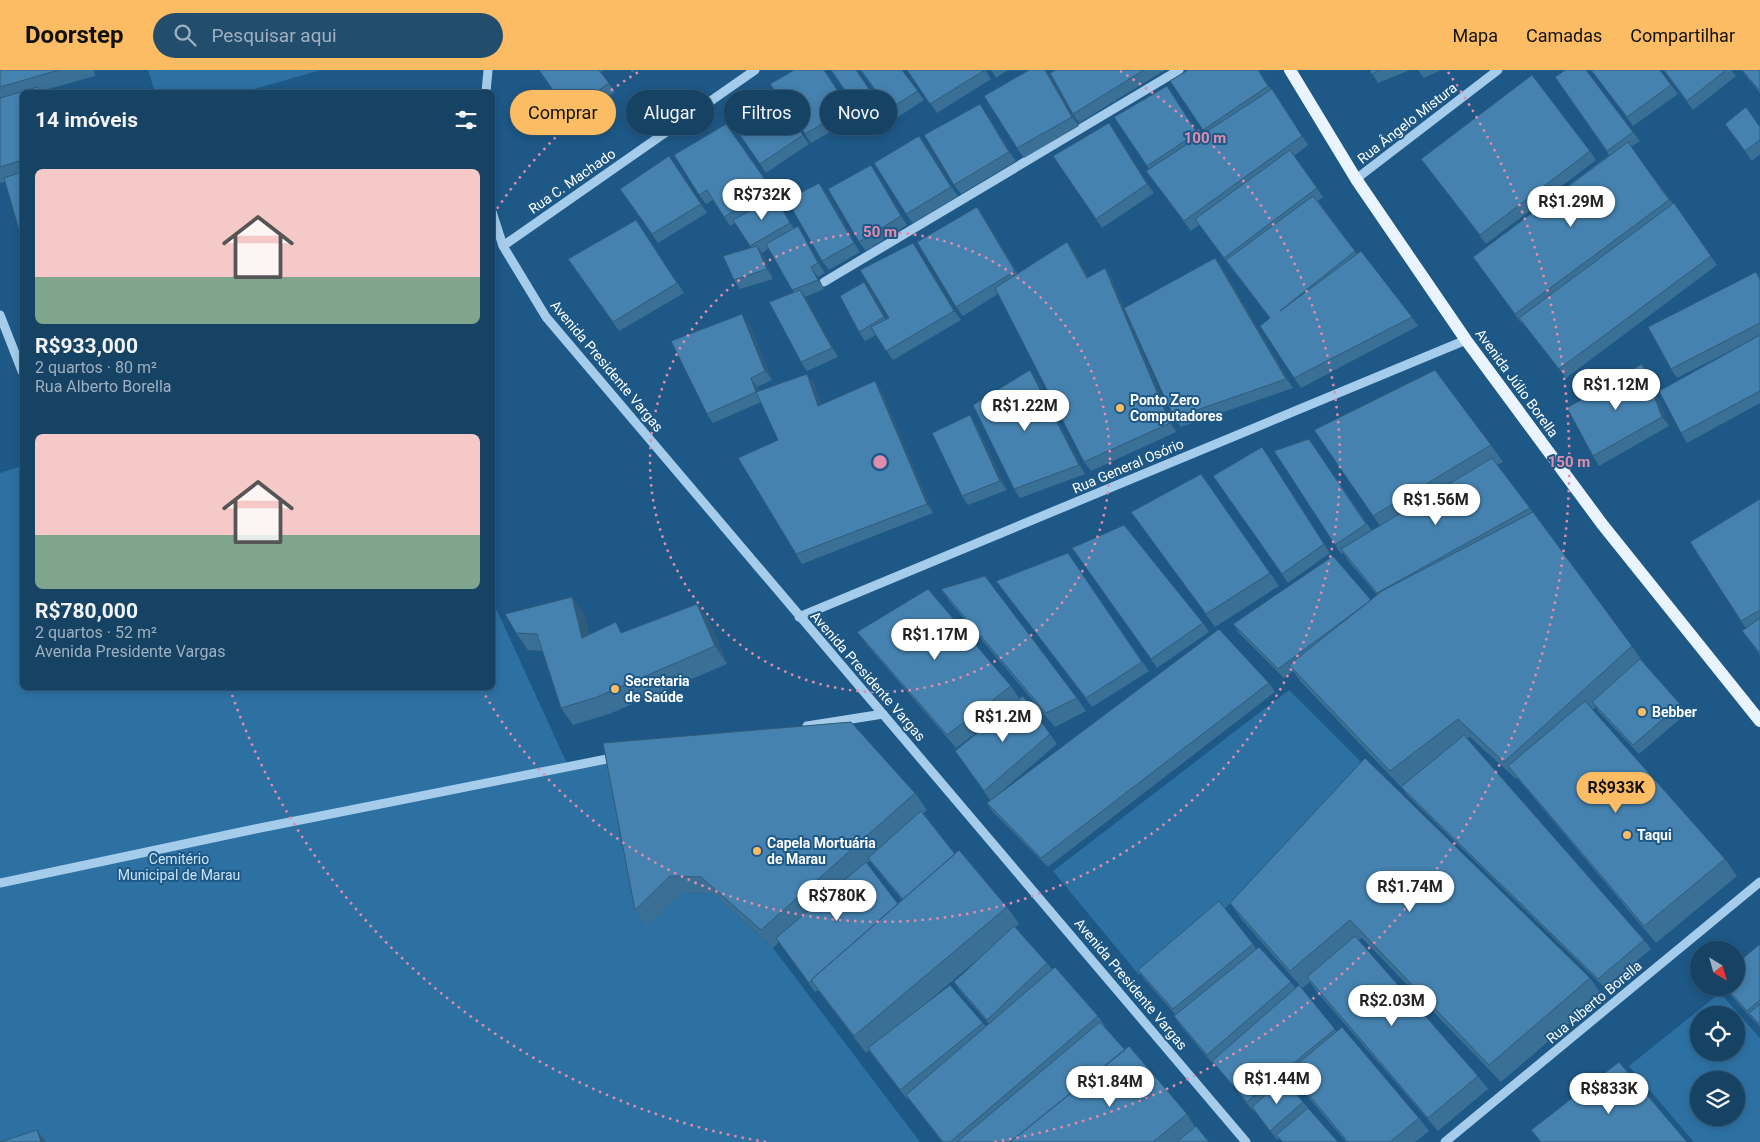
<!DOCTYPE html>
<html lang="pt">
<head>
<meta charset="utf-8">
<style>
  :root { --surface:#164264; --page:#234d6d; --text:#f1f3f6; --muted:#9eb0bf; --line:#355b78; --accent:#fbbc64 }
  body { margin:0; font-family:Roboto,sans-serif; background:var(--page); color:var(--text); height:100vh; display:flex; flex-direction:column; font-size:19px; white-space:nowrap }
  * { box-sizing:border-box; margin:0 }
  p { font-size:16px; color:var(--muted) }
  .icon { flex:none; width:28px; height:28px; fill:none; stroke:currentColor; stroke-width:2; stroke-linecap:round; stroke-linejoin:round }
  .map { position:relative; flex:1; overflow:hidden }
  .side { position:absolute; left:20px; top:20px; width:475px; height:600px; display:flex; flex-direction:column; background:var(--surface); border-radius:8px; box-shadow:0 2px 8px #0003,0 0 0 1px var(--line) }
  .side>* { flex:none }
  .banner { position:absolute; left:510px; top:20px; width:475px; height:45px; display:flex; gap:10px }
  .needle { width:32px; rotate:143deg }
  .fabs { position:absolute; left:1690px; top:871px; display:grid; gap:10px }
  .fabs a { display:grid; place-items:center; width:55px; height:55px; border-radius:50%; background:var(--surface); box-shadow:0 2px 8px #0003,0 0 0 1px var(--line); font-size:25px }
  .price { position:absolute; translate:-50% -42px; padding:0 11px; border-radius:18px; background:#fff; color:#222; font-size:16px; line-height:32px; filter:drop-shadow(0 1px 2px #0008) }
  .price::after { content:''; position:absolute; left:50%; top:30px; width:15px; height:11px; margin-left:-8px; background:inherit; clip-path:polygon(0 0,100% 0,50% 100%) }
  .price.current { background:var(--accent); color:#111 }
  ul { padding:0; list-style:none }
  li { display:grid; align-content:center; gap:10px; height:265px; padding:0 15px }
  li span { display:grid; place-items:center; height:155px; border-radius:8px; color:#555 }
  li>.icon { margin-inline-start:auto }
  span .icon { width:90px; height:90px; fill:#fffc; stroke-width:1 }
  li b { font-size:21px }
  h2 { display:flex; justify-content:space-between; align-items:center; height:60px; padding:0 15px; font-size:21px }
  .pill { padding:0 18px; border-radius:22px; background:var(--surface); box-shadow:0 2px 8px #0003,0 0 0 1px var(--line); font-size:18px; line-height:45px }
  .pill.current { background:var(--accent); color:#111 }
  header { display:flex; align-items:center; gap:30px; box-sizing:border-box; height:70px; padding:0 25px; background:var(--accent); color:#111 }
  header strong { font-size:24px }
  nav { display:flex; gap:28px; margin-inline-start:auto; font-size:18px }
  .search { width:350px; height:45px; background:var(--page); display:flex; align-items:center; gap:12px; box-sizing:border-box; padding:0 18px; border-radius:28px; color:var(--muted); font-size:19px }
  .map>svg:first-child { display:block }
</style>
</head>
<body>
<header>
<strong>Doorstep</strong>
<div class="search"><svg class="icon" aria-label="search" viewBox="0 0 24 24"><circle cx="10" cy="10" r="6"/><path d="M15 15l6 6"/></svg>Pesquisar aqui</div>
<nav><a>Mapa</a><a>Camadas</a><a>Compartilhar</a></nav>
</header>
<div class="map">
<svg width="1760" height="1072" viewBox="0 0 1760 1072">
  <rect width="100%" height="100%" fill="#1d5886"/>
  <!-- green -->
  <path fill="#2d71a3" fill-rule="evenodd" d="M 148,0 L 321,0 L 243,22 L 155,22 Z
    M 22,396 L 22,618 L 492,618 L 493,532 L 570,700 L 615,690 L 647,856 L 682,823 L 713,824 L 773,878 L 920,1072 L 0,1072 L 0,403 Z
    M 1289,620 L 1368,699 L 1234,831 L 1139,905 L 1053,801 Z
    M 1720,923 L 1760,968 L 1760,1072 L 1694,1072 L 1629,996 ZM 1699,945 L 1736,945 L 1736,982 L 1699,982 ZM 1699,1010 L 1736,1010 L 1736,1048 L 1699,1048 Z"/>
  <g fill="none" stroke-linecap="round" stroke-linejoin="round">
    <!-- minor -->
    <path stroke="#a5cdeb" stroke-width="9" d="M 486,22 L 488,0
      M 1356,109 L 1498,0
      M 492,142 L 503,176 L 546,247 L 1246,1072
      M 503,176 L 755,0
      M 824,212 L 1179,0
      M 0,245 L 22,301
      M 799,547 L 1466,270
      M 807,656 L 883,644
      M 0,813 L 255,759 L 617,687
      M 1445,1072 L 1760,812"/>
    <!-- major -->
    <path stroke="#eaf4fe" stroke-width="12" d="M 1290,0 L 1356,109 L 1466,270 L 1602,454 L 1760,651"/>
  </g>
  <!-- wall -->
  <path fill="#3b7096" fill-rule="evenodd" d="M 0,0 L 94,0 L 95,6 L 41,21 L 22,22 L 22,166 L 20,163 L 5,112 L 0,113 Z
    M 539,0 L 604,0 L 601,2 L 615,22 L 574,51 Z
    M 630,0 L 636,0 L 632,3 Z
    M 824,0 L 856,47 L 811,73 L 770,14 Z
    M 831,0 L 856,0 L 892,53 L 875,65 Z
    M 860,0 L 902,0 L 924,30 L 895,49 Z
    M 907,0 L 985,0 L 991,9 L 937,43 Z
    M 991,0 L 1008,0 L 996,8 Z
    M 1056,0 L 1165,0 L 1079,53 L 1073,44 Z
    M 1188,0 L 1259,0 L 1271,20 L 1272,19 L 1278,28 L 1308,75 L 1294,86 L 1323,127 L 1318,131 L 1357,184 L 1412,247 L 1418,256 L 1301,318 L 1294,308 L 1270,248 L 1231,198 L 1199,155 L 1191,161 L 1146,101 L 1149,99 L 1114,47 L 1173,25 L 1200,66 L 1205,62 L 1170,11 Z
    M 1370,0 L 1410,0 L 1378,13 Z
    M 1418,0 L 1441,0 L 1424,8 Z
    M 1591,0 L 1660,0 L 1678,24 L 1633,56 Z
    M 1663,0 L 1731,0 L 1736,6 L 1693,40 Z
    M 1741,0 L 1760,0 L 1760,23 Z
    M 1048,2 L 1079,56 L 1024,88 L 1017,78 Z
    M 1555,7 L 1633,62 L 1640,71 L 1631,77 L 1673,134 L 1674,133 L 1717,195 L 1566,308 L 1522,252 L 1521,253 L 1473,187 L 1609,85 Z
    M 772,22 L 809,74 L 766,103 L 728,48 Z
    M 987,44 L 1016,91 L 961,124 L 954,115 Z
    M 1109,53 L 1154,123 L 1102,158 L 1053,86 Z
    M 726,54 L 778,128 L 776,129 L 794,158 L 804,166 L 825,203 L 818,207 L 824,219 L 805,227 L 838,287 L 807,301 L 801,292 L 794,222 L 769,178 L 762,183 L 764,185 L 773,209 L 740,219 L 734,210 L 751,178 L 735,153 L 730,156 L 713,130 L 706,134 L 699,125 Z
    M 1725,54 L 1760,57 L 1760,84 L 1752,91 Z
    M 926,75 L 958,126 L 913,153 L 906,144 Z
    M 1590,81 L 1596,90 L 1486,174 L 1421,89 Z
    M 669,86 L 707,143 L 658,173 L 620,119 Z
    M 877,104 L 907,155 L 866,181 L 859,172 Z
    M 826,122 L 860,182 L 829,200 L 822,191 Z
    M 977,137 L 983,146 L 1018,204 L 1067,172 L 1074,181 L 1088,207 L 1105,198 L 1111,207 L 1176,362 L 1091,401 L 1084,392 L 998,224 L 963,246 L 956,237 Z
    M 636,150 L 684,223 L 619,261 L 568,189 Z
    M 913,173 L 961,250 L 893,290 L 876,265 L 865,271 L 859,262 L 864,212 L 871,221 L 887,249 L 889,248 Z
    M 1215,188 L 1222,197 L 1293,318 L 1181,357 L 1174,348 Z
    M 1756,202 L 1760,208 L 1760,333 L 1687,373 L 1681,363 L 1748,272 L 1677,308 L 1671,299 Z
    M 749,253 L 772,310 L 757,317 L 759,321 L 807,304 L 814,313 L 821,335 L 881,320 L 933,443 L 802,494 L 796,484 L 778,370 L 761,332 L 713,353 L 707,344 Z
    M 1642,294 L 1648,303 L 1669,356 L 1599,396 L 1593,386 Z
    M 1030,300 L 1037,309 L 1085,404 L 1020,428 L 1014,419 Z
    M 976,355 L 1007,420 L 968,435 L 962,426 Z
    M 1314,360 L 1491,375 L 1503,392 L 1497,395 L 1530,438 L 1644,593 L 1680,634 L 1687,643 L 1639,684 L 1598,641 L 1596,637 L 1592,640 L 1725,789 L 1737,806 L 1656,873 L 1517,708 L 1516,709 L 1470,667 L 1467,668 L 1644,870 L 1651,879 L 1605,918 L 1408,726 L 1402,718 L 1301,612 L 1293,601 L 1284,608 L 1239,563 L 1233,554 L 1371,530 L 1377,525 L 1350,493 L 1343,483 L 1341,484 L 1335,475 L 1309,369 L 1372,461 L 1380,456 Z
    M 1262,377 L 1330,483 L 1288,513 L 1213,406 Z
    M 1201,404 L 1279,516 L 1215,557 L 1131,442 Z
    M 1760,429 L 1760,585 L 1742,561 L 1746,558 L 1741,551 Z
    M 1072,478 L 1203,553 L 1209,562 L 1157,598 Z
    M 1068,483 L 1149,601 L 1092,637 L 996,511 Z
    M 941,519 L 1077,628 L 1086,641 L 1055,657 L 950,532 Z
    M 572,527 L 584,544 L 589,564 L 623,562 L 709,551 L 727,594 L 609,644 L 573,655 L 561,638 L 543,581 L 528,580 L 516,563 Z
    M 857,562 L 1011,616 L 1019,628 L 1023,626 L 1057,674 L 996,726 L 1269,613 L 1275,622 L 1048,797 L 993,742 L 987,733 L 990,730 L 955,681 L 989,653 L 956,678 L 867,575 Z
    M 603,673 L 915,723 L 927,740 L 923,744 L 955,784 L 1007,837 L 1019,854 L 1015,857 L 1047,893 L 1052,899 L 1098,946 L 1105,956 L 1104,956 L 1125,980 L 1187,1044 L 1195,1057 L 1209,1072 L 942,1072 L 908,1028 L 907,1029 L 869,981 L 866,983 L 818,920 L 815,922 L 779,872 L 773,878 L 713,824 L 682,823 L 647,857 L 635,840 ZM 870,791 L 902,830 L 898,834 L 867,793 ZM 991,878 L 954,912 L 960,921 L 989,954 L 986,956 L 983,953 L 918,940 Z
    M 1365,688 L 1590,908 L 1602,925 L 1501,1012 L 1362,868 L 1358,870 L 1478,1006 L 1488,1019 L 1438,1061 L 1316,921 L 1310,912 L 1302,918 L 1242,850 L 1230,833 Z
    M 1253,874 L 1256,879 L 1291,912 L 1296,919 L 1299,915 L 1337,962 L 1419,1048 L 1429,1061 L 1415,1072 L 1346,1072 L 1298,1015 L 1293,1008 L 1287,1013 L 1308,1038 L 1338,1072 L 1282,1072 L 1279,1068 L 1277,1070 L 1254,1040 L 1253,1041 L 1214,993 L 1213,994 L 1180,955 L 1174,946 L 1175,944 L 1144,909 L 1138,900 Z
    M 1760,874 L 1760,957 L 1724,918 L 1736,918 Z"/>
  <!-- shaded-wall -->
  <path fill="#305b7a" d="M 1045,0 L 1048,2 L 1079,56 L 1072,47 Z
    M 980,34 L 987,44 L 1016,91 L 1009,82 Z
    M 1109,53 L 1116,62 L 1154,123 L 1147,114 Z
    M 919,66 L 926,75 L 958,126 L 951,117 Z
    M 871,95 L 877,104 L 907,155 L 901,146 Z
    M 819,113 L 826,122 L 860,182 L 854,173 Z
    M 775,127 L 781,136 L 797,162 L 790,153 Z
    M 977,137 L 983,146 L 1021,210 L 1015,201 Z
    M 798,156 L 804,166 L 825,203 L 818,193 Z
    M 1067,172 L 1074,181 L 1094,217 L 1087,208 Z
    M 913,173 L 920,183 L 961,250 L 954,241 Z
    M 757,176 L 764,185 L 773,209 L 767,199 Z
    M 1215,188 L 1222,197 L 1293,318 L 1286,309 Z
    M 811,197 L 818,207 L 824,219 L 818,210 Z
    M 1105,198 L 1111,207 L 1176,362 L 1170,353 Z
    M 864,212 L 871,221 L 891,256 L 884,247 Z
    M 800,220 L 807,229 L 838,287 L 832,278 Z
    M 742,244 L 749,253 L 772,310 L 765,301 Z
    M 1642,294 L 1648,303 L 1669,356 L 1662,347 Z
    M 1030,300 L 1037,309 L 1085,404 L 1079,395 Z
    M 807,304 L 814,313 L 825,345 L 818,336 Z
    M 751,308 L 757,317 L 763,331 L 756,322 Z
    M 875,311 L 881,320 L 933,443 L 927,434 Z
    M 970,345 L 976,355 L 1007,420 L 1000,411 Z
    M 1262,377 L 1269,386 L 1330,483 L 1324,474 Z
    M 572,527 L 584,544 L 594,585 L 582,568 Z
    M 697,534 L 709,551 L 727,594 L 715,576 Z
    M 37,1060 L 46,1072 L 41,1072 Z"/>
  <!-- building -->
  <path fill="#4582af" stroke="#305b7a" d="M 0,0 L 59,0 L 0,17 Z
    M 539,0 L 599,0 L 609,13 L 568,42 Z
    M 794,0 L 824,0 L 849,38 L 805,64 L 770,14 Z
    M 831,0 L 856,0 L 886,43 L 869,56 Z
    M 861,0 L 902,0 L 918,21 L 889,39 Z
    M 907,0 L 985,0 L 930,34 Z
    M 1029,0 L 1045,0 L 1072,47 L 1017,78 L 984,26 Z
    M 1056,0 L 1144,0 L 1073,44 L 1050,3 Z
    M 1188,0 L 1258,0 L 1268,16 L 1203,60 L 1170,11 Z
    M 1370,0 L 1381,0 L 1371,4 Z
    M 1565,0 L 1586,0 L 1633,62 L 1607,81 L 1555,7 Z
    M 1591,0 L 1660,0 L 1671,15 L 1627,47 Z
    M 1664,0 L 1726,0 L 1687,31 Z
    M 1742,0 L 1760,0 L 1760,19 L 1759,20 Z
    M 1532,5 L 1590,81 L 1480,165 L 1421,89 Z
    M 1167,16 L 1197,63 L 1147,96 L 1114,47 Z
    M 38,17 L 40,22 L 22,22 L 22,90 L 0,97 L 0,28 Z
    M 1272,19 L 1302,66 L 1184,151 L 1146,101 Z
    M 772,22 L 803,65 L 760,94 L 728,48 Z
    M 980,34 L 1009,82 L 954,115 L 924,65 Z
    M 1746,37 L 1760,57 L 1760,70 L 1745,81 L 1725,54 Z
    M 1109,53 L 1147,114 L 1096,149 L 1053,86 Z
    M 726,54 L 771,118 L 724,147 L 707,120 L 699,125 L 674,85 Z
    M 919,66 L 951,117 L 906,144 L 874,93 Z
    M 1628,72 L 1669,130 L 1515,244 L 1473,187 Z
    M 1290,80 L 1317,118 L 1224,188 L 1195,149 Z
    M 669,86 L 701,134 L 652,164 L 620,119 Z
    M 871,95 L 901,146 L 859,172 L 828,119 Z
    M 22,102 L 22,162 L 20,163 L 4,108 Z
    M 819,113 L 854,173 L 822,191 L 787,130 Z
    M 1313,126 L 1355,181 L 1280,241 L 1361,181 L 1412,247 L 1294,308 L 1260,256 L 1270,248 L 1226,190 Z
    M 775,127 L 790,153 L 750,176 L 733,150 Z
    M 1674,133 L 1711,186 L 1559,299 L 1519,248 Z
    M 977,137 L 1015,201 L 956,237 L 917,172 Z
    M 636,150 L 677,213 L 613,252 L 568,189 Z
    M 798,156 L 818,193 L 811,197 L 818,210 L 792,220 L 766,174 Z
    M 1067,172 L 1087,208 L 1105,198 L 1170,353 L 1084,392 L 995,218 Z
    M 913,173 L 954,241 L 886,281 L 871,257 L 889,248 L 860,200 Z
    M 757,176 L 767,199 L 734,210 L 723,186 Z
    M 1215,188 L 1286,309 L 1174,348 L 1124,238 Z
    M 1756,202 L 1760,210 L 1760,253 L 1671,299 L 1648,257 Z
    M 864,212 L 884,247 L 859,262 L 840,226 Z
    M 800,220 L 832,278 L 801,292 L 769,232 Z
    M 742,244 L 765,301 L 751,308 L 756,322 L 707,344 L 671,271 Z
    M 1760,265 L 1760,321 L 1681,363 L 1659,321 Z
    M 1642,294 L 1662,347 L 1593,386 L 1567,338 Z
    M 1030,300 L 1079,395 L 1014,419 L 973,335 Z
    M 1435,300 L 1491,375 L 1373,446 L 1314,360 Z
    M 807,304 L 818,336 L 875,311 L 927,434 L 796,484 L 738,388 L 778,370 L 756,322 Z
    M 970,345 L 1000,411 L 962,426 L 932,363 Z
    M 1309,369 L 1366,454 L 1335,475 L 1274,381 Z
    M 1262,377 L 1324,474 L 1282,504 L 1213,406 Z
    M 1492,388 L 1530,438 L 1377,523 L 1341,479 Z
    M 1201,404 L 1270,503 L 1206,544 L 1131,442 Z
    M 1760,429 L 1760,540 L 1741,551 L 1690,472 Z
    M 1533,442 L 1632,576 L 1504,692 L 1458,649 L 1390,701 L 1289,595 L 1382,521 Z
    M 1124,455 L 1203,553 L 1151,589 L 1072,478 Z
    M 1068,483 L 1142,592 L 1086,628 L 996,511 Z
    M 1333,486 L 1371,530 L 1278,599 L 1233,554 Z
    M 985,506 L 1077,628 L 1046,643 L 941,519 Z
    M 928,519 L 1011,616 L 947,665 L 857,562 Z
    M 572,527 L 582,568 L 616,552 L 621,563 L 697,534 L 715,576 L 597,627 L 561,638 L 537,564 L 516,563 L 505,544 Z
    M 1760,548 L 1760,583 L 1742,561 Z
    M 1219,559 L 1269,613 L 1041,788 L 987,733 Z
    M 1640,589 L 1680,634 L 1633,675 L 1592,632 Z
    M 1023,626 L 1050,664 L 984,721 L 955,681 Z
    M 1585,631 L 1725,789 L 1644,856 L 1508,696 Z
    M 851,652 L 915,723 L 761,860 L 701,807 L 670,806 L 635,840 L 603,673 Z
    M 1464,665 L 1644,870 L 1598,909 L 1401,717 Z
    M 1365,688 L 1590,908 L 1489,995 L 1350,850 L 1290,901 L 1230,833 Z
    M 921,741 L 955,784 L 903,829 L 868,788 Z
    M 959,780 L 1007,837 L 854,966 L 811,910 Z
    M 866,792 L 898,834 L 811,910 L 812,911 L 809,913 L 776,868 Z
    M 1219,831 L 1253,874 L 1173,939 L 1138,900 Z
    M 1014,856 L 1047,893 L 987,950 L 954,912 Z
    M 1355,866 L 1478,1006 L 1428,1048 L 1307,907 Z
    M 1760,874 L 1760,930 L 1747,941 L 1726,918 L 1736,918 L 1736,894 Z
    M 1259,877 L 1291,912 L 1207,985 L 1174,946 Z
    M 1055,897 L 1098,946 L 950,1072 L 943,1072 L 906,1025 Z
    M 950,915 L 983,953 L 900,1020 L 868,978 Z
    M 1299,915 L 1335,959 L 1247,1032 L 1212,991 Z
    M 1760,934 L 1760,955 L 1749,943 Z
    M 1100,952 L 1125,980 L 1010,1072 L 957,1072 Z
    M 1342,957 L 1419,1048 L 1390,1072 L 1348,1072 L 1289,1001 Z
    M 1129,976 L 1187,1044 L 1153,1072 L 1010,1072 Z
    M 1619,992 L 1687,1072 L 1541,1072 L 1531,1060 Z
    M 1284,1009 L 1303,1032 L 1270,1061 L 1252,1037 Z
    M 1308,1038 L 1338,1072 L 1283,1072 L 1276,1065 Z
    M 1196,1056 L 1209,1072 L 1177,1072 Z
    M 37,1060 L 41,1072 L 0,1072 Z"/>
  <!-- distance rings -->
  <g fill="none" stroke="#e08cad" stroke-width="2.5" stroke-dasharray="2.5 5">
    <circle cx="880" cy="392" r="230"/>
    <path d="M493 145A459 459 0 0 1 640 1M1120 1A459 459 0 1 1 481 618"/>
    <path d="M766 1072A689 689 0 0 1 231 622M1448 2A689 689 0 0 1 994 1072"/>
  </g>
  <!-- markers -->
  <g fill="#fbbc64" stroke="#1d5886" stroke-width="2">
    <circle cx="1120" cy="338" r="5"/>
    <circle cx="615" cy="619" r="5"/>
    <circle cx="1642" cy="642" r="5"/>
    <circle cx="1627" cy="765" r="5"/>
    <circle cx="757" cy="781" r="5"/>
  </g>
  <g text-anchor="middle" stroke-width="4" stroke-linejoin="round" paint-order="stroke">
    <!-- street labels -->
    <g font-size="14" fill="#fff" stroke="#1d5886">
      <text transform="translate(1407 53) rotate(-38)" y="5">Rua Ângelo Mistura</text>
      <text transform="translate(572 111) rotate(-35)" y="5">Rua C. Machado</text>
      <text transform="translate(607 296) rotate(50)" y="5">Avenida Presidente Vargas</text>
      <text transform="translate(1517 313) rotate(54)" y="5">Avenida Júlio Borella</text>
      <text transform="translate(1128 396) rotate(-23)" y="5">Rua General Osório</text>
      <text transform="translate(868 606) rotate(49)" y="5">Avenida Presidente Vargas</text>
      <text transform="translate(1131 914) rotate(50)" y="5">Avenida Presidente Vargas</text>
      <text transform="translate(1594 932) rotate(-40)" y="5">Rua Alberto Borella</text>
    </g>
    <!-- poi labels -->
    <g font-size="14" font-weight="bold" fill="#fff" stroke="#1d5886" text-anchor="start">
      <text x="1130" y="335">Ponto Zero<tspan x="1130" dy="16">Computadores</tspan></text>
      <text x="625" y="616">Secretaria<tspan x="625" dy="16">de Saúde</tspan></text>
      <text x="1652" y="647">Bebber</text>
      <text x="1637" y="770">Taqui</text>
      <text x="767" y="778">Capela Mortuária<tspan x="767" dy="16">de Marau</tspan></text>
    </g>
    <!-- park labels -->
    <g font-size="14" fill="#cae5f8" stroke="#1d5886">
      <text x="179" y="794">Cemitério<tspan x="179" dy="16">Municipal de Marau</tspan></text>
    </g>
  </g>
  <circle cx="880" cy="392" r="8" fill="#e08cad" stroke="#1d5886" stroke-width="2.5"/>
  <g font-size="15" text-anchor="middle" font-weight="bold" fill="#e08cad" stroke="#1d5886" stroke-width="4" stroke-linejoin="round" paint-order="stroke">
    <text x="1205" y="73">100 m</text>
    <text x="880" y="167">50 m</text>
    <text x="1569" y="397">150 m</text>
  </g>
</svg>
<div class="fabs">
<a><svg class="needle" viewBox="-14 -14 28 28"><path d="M0-13l5 13h-10z" fill="#e53935"/><path d="M0 13l5-13h-10z" fill="#9eb0bf"/></svg></a>
<a><svg class="icon" aria-label="locate" viewBox="0 0 24 24"><circle cx="12" cy="12" r="6"/><path d="M12 2v4M12 18v4M2 12h4M18 12h4"/></svg></a>
<a><svg class="icon" aria-label="layers" viewBox="0 0 24 24"><path d="M12 4l9 5-9 5-9-5zM3 14l9 5 9-5"/></svg></a>
</div>
<b class="price" style="left:762px;top:151px">R$732K</b>
<b class="price" style="left:1571px;top:158px">R$1.29M</b>
<b class="price" style="left:1616px;top:341px">R$1.12M</b>
<b class="price" style="left:1025px;top:362px">R$1.22M</b>
<b class="price" style="left:1436px;top:456px">R$1.56M</b>
<b class="price" style="left:935px;top:591px">R$1.17M</b>
<b class="price" style="left:1003px;top:673px">R$1.2M</b>
<b class="price current" style="left:1616px;top:744px">R$933K</b>
<b class="price" style="left:1410px;top:843px">R$1.74M</b>
<b class="price" style="left:837px;top:852px">R$780K</b>
<b class="price" style="left:1392px;top:957px">R$2.03M</b>
<b class="price" style="left:1277px;top:1035px">R$1.44M</b>
<b class="price" style="left:1110px;top:1038px">R$1.84M</b>
<b class="price" style="left:1609px;top:1045px">R$833K</b>
<div class="banner">
<a class="pill current">Comprar</a>
<a class="pill">Alugar</a>
<a class="pill">Filtros</a>
<a class="pill">Novo</a>
</div>
<section class="side">
<h2>14 imóveis<svg class="icon" aria-label="filters" viewBox="0 0 24 24"><path d="M4 7h16M4 17h16"/><circle cx="9" cy="7" r="2"/><circle cx="15" cy="17" r="2"/></svg></h2>
<ul>
<li><span style="background:linear-gradient(#f6c9c9 70%,#7fa58c 0)"><svg class="icon" aria-label="home" viewBox="0 0 24 24"><path d="M3 11l9-7 9 7M6 9v11h12V9"/></svg></span><div><b>R$933,000</b><p>2 quartos · 80 m²</p><p>Rua Alberto Borella</p></div></li>
<li><span style="background:linear-gradient(#f6c9c9 65%,#7fa58c 0)"><svg class="icon" aria-label="home" viewBox="0 0 24 24"><path d="M3 11l9-7 9 7M6 9v11h12V9"/></svg></span><div><b>R$780,000</b><p>2 quartos · 52 m²</p><p>Avenida Presidente Vargas</p></div></li>
</ul>
</section>
</div>
</body>
</html>
